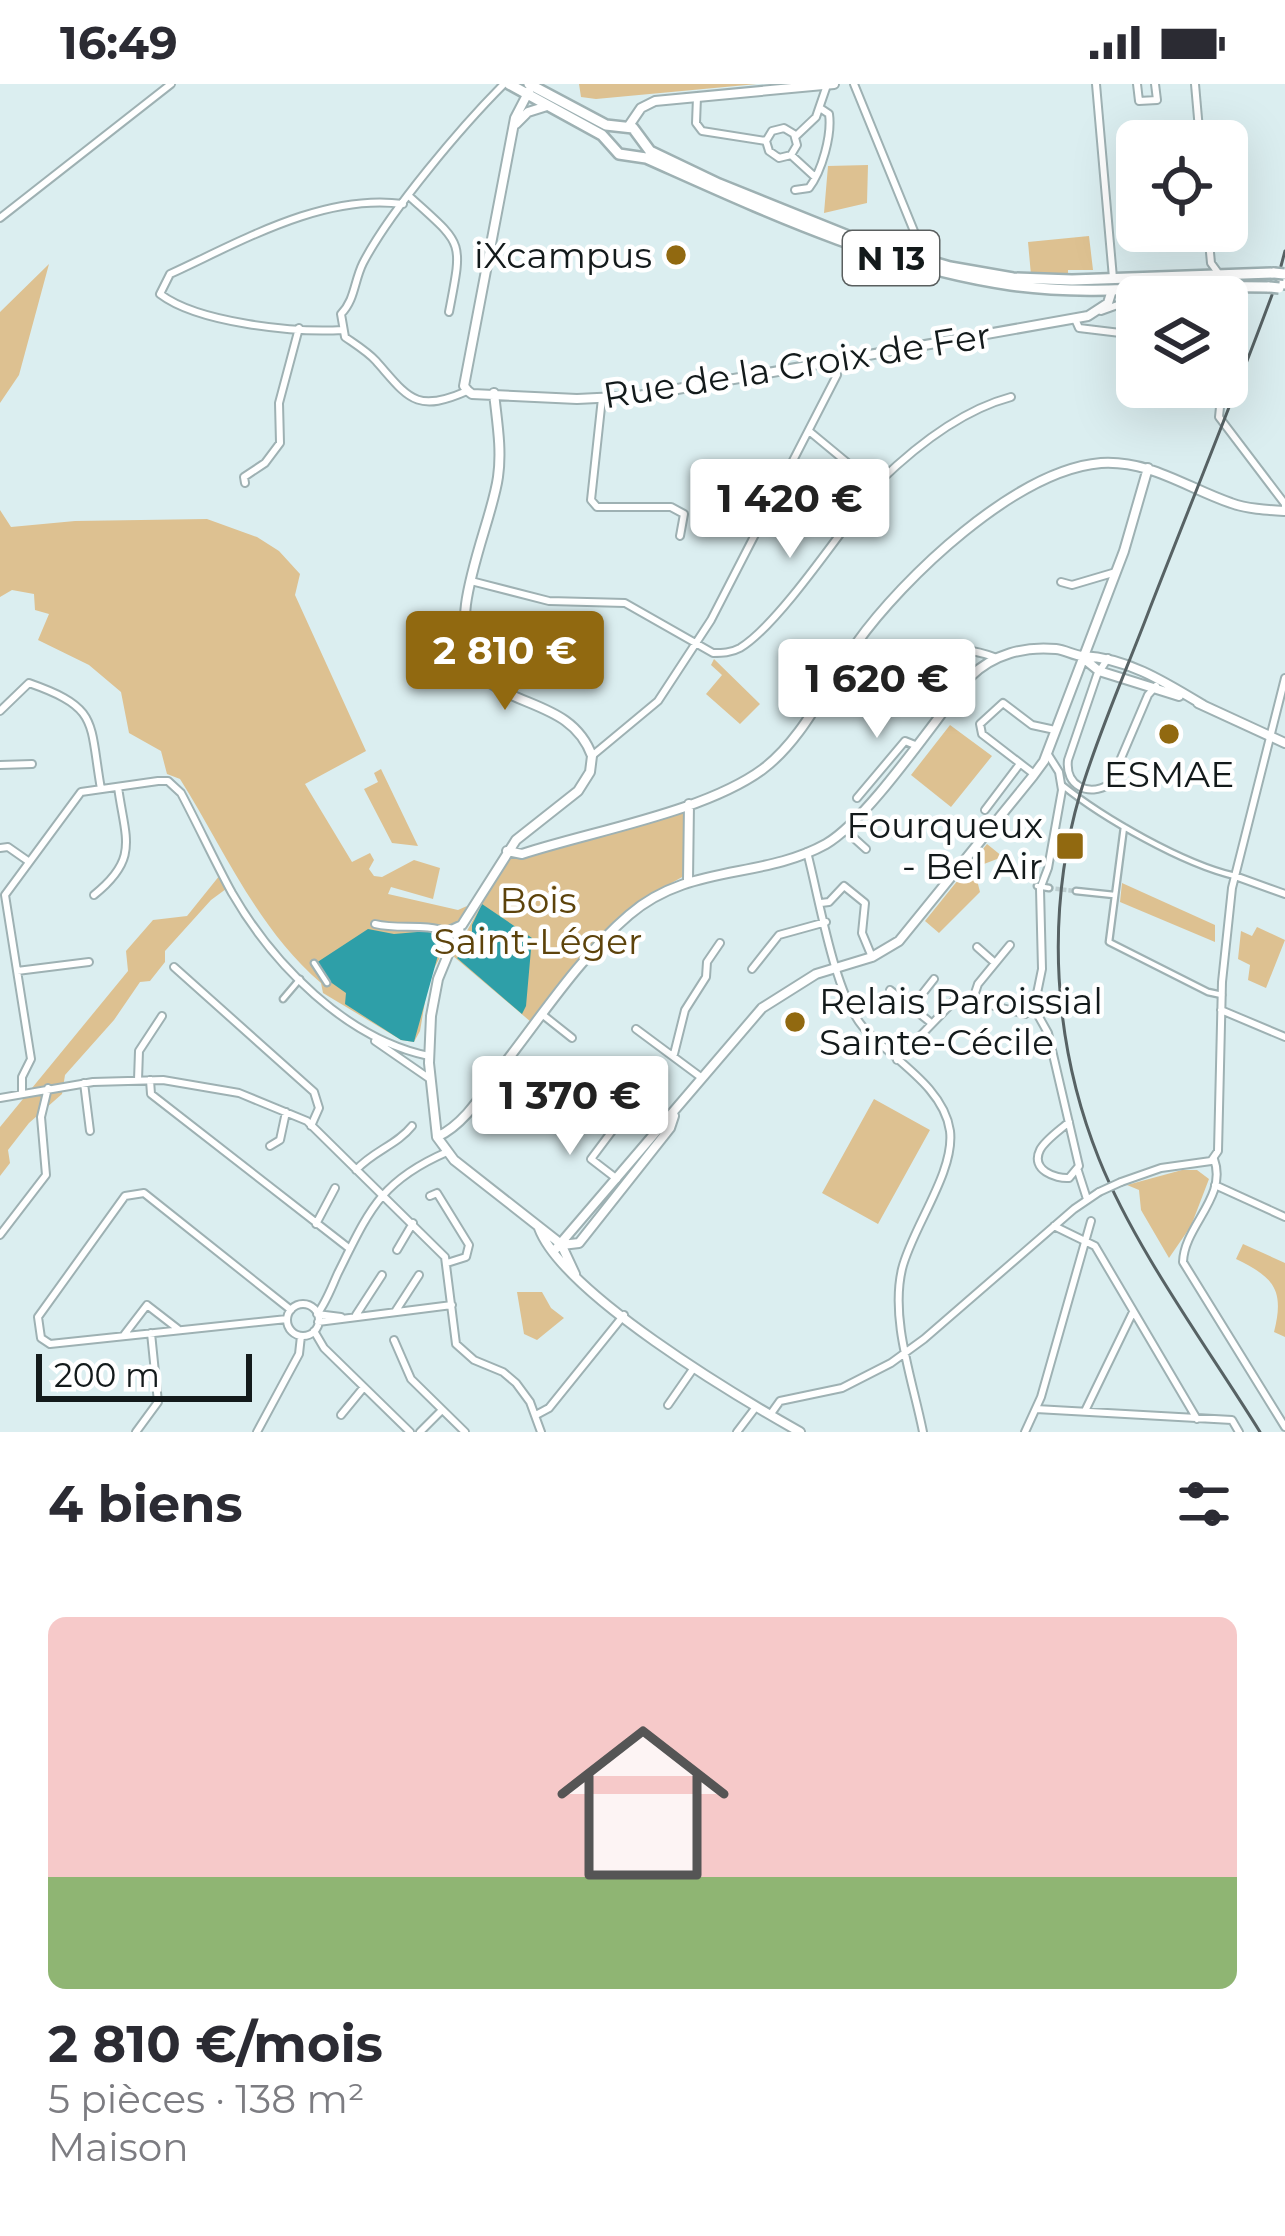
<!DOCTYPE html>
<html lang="fr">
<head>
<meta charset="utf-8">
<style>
  :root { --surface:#fff; --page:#f2f2f3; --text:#2b2b33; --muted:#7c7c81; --accent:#916910 }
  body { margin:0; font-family:Montserrat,sans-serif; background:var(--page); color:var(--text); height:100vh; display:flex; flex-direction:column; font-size:45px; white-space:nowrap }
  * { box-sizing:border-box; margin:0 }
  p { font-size:39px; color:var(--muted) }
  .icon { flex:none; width:66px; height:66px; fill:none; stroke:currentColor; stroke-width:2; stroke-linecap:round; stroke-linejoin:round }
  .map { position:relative; height:1348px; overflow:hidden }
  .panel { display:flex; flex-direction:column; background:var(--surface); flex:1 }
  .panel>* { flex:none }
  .fabs { position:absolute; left:1116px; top:36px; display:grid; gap:24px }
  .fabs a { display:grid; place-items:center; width:132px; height:132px; border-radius:18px; background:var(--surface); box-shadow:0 12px 48px #0002; font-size:60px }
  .scale { position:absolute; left:36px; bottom:30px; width:216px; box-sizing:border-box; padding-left:12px; border:6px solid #131a1b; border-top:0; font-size:33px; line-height:42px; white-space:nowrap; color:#131a1b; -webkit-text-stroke:9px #fff; paint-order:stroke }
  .price { position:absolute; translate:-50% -102px; padding:0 27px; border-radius:12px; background:#fff; color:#222; font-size:39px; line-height:78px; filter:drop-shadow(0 3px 6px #0008) }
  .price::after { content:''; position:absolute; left:50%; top:72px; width:36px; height:27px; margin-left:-18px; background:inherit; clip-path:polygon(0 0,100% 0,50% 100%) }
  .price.on { background:var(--accent); color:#fff }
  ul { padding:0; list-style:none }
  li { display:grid; align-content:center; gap:24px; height:636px; padding:0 48px }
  li span { display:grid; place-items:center; height:372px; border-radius:18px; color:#555 }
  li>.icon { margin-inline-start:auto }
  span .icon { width:216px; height:216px; fill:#fffc; stroke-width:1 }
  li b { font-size:51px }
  h2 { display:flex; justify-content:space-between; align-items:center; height:144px; padding:0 48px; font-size:51px }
  .status { display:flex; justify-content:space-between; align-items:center; height:84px; padding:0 60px; background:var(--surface); direction:ltr }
  .status svg { height:33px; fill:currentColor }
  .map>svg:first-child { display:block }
</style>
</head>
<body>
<div class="status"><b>16:49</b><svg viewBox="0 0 49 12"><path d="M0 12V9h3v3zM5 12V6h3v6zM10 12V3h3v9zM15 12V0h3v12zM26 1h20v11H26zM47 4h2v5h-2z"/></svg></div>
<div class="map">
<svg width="1285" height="1348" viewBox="0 0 1285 1348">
  <rect width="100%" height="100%" fill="#dbeef0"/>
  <!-- green -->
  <path fill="#ddc191" d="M 579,0 L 757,0 L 596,15 L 581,13 Z
    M 868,81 L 867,119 L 824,129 L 828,82 Z
    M 1089,152 L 1093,186 L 1068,186 L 1068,192 L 1031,191 L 1028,158 Z
    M 49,180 L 19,291 L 0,319 L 0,228 Z
    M 0,426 L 11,443 L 75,437 L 207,435 L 257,453 L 279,467 L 300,490 L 295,511 L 366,667 L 305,700 L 352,778 L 370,769 L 374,776 L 369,785 L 374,792 L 382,793 L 414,776 L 440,784 L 433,815 L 391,803 L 388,810 L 458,826 L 467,822 L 429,894 L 420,947 L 414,958 L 401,956 L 323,909 L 321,899 C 257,844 224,765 180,695 L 167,690 L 161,667 L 129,649 L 121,608 L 89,581 L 38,556 L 49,530 L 35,526 L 34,510 L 12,506 L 0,513 Z
    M 714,575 L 760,620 L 740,640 L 706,610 L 722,591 L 711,581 Z
    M 950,641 L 992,672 L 951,723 L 911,691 Z
    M 381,685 L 418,762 L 392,759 L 364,705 L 378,698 L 374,689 Z
    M 686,725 L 684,792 C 619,826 576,881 531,938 L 453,872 L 508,773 L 526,774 Z
    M 987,760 L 1013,781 L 997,775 L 984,780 L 976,792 L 980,808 L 939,849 L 925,837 Z
    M 220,791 L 226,805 L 211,816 L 165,867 L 165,878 L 150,897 L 140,898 L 114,936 L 65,991 L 62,1010 L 29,1039 L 8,1066 L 10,1079 L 0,1092 L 0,1043 L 128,887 L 126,867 L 153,836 L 187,832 Z
    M 1122,799 L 1215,841 L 1215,858 L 1120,818 Z
    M 1257,843 L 1285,856 L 1266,904 L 1248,896 L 1250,881 L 1238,875 L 1241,847 L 1252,852 Z
    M 874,1015 L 930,1046 L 878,1140 L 822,1109 Z
    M 1182,1086 L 1197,1086 L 1209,1095 L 1191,1142 L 1169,1174 L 1141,1126 L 1139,1106 L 1127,1101 Z
    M 1243,1160 L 1285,1179 L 1285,1253 L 1274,1248 C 1285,1205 1273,1193 1236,1175 Z
    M 517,1208 L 542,1208 L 551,1224 L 564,1234 L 537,1256 L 524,1250 Z"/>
  <!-- water -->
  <path fill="#2e9fa8" d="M 482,820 L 532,854 L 526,922 L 522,930 L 457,874 L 472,860 L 472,841 Z
    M 368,845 L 394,850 L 429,847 L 438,855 L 440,864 L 414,958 L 401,956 L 345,920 L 346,909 L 329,897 L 316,879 Z"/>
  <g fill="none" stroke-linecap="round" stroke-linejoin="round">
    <!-- pedestrian-tunnel -->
    <path stroke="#bdced0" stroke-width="4.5" stroke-dasharray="4.5 2" stroke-linecap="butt" d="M 1049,804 L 1076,807"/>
    <!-- pedestrian casing -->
    <g stroke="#9eb1b3" stroke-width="9">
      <path id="pedestrian" d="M 1062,701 C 1103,734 1183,780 1235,792
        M 1124,743 L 1109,858 L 1208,908 L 1222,911
        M 1037,802 L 1049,804
        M 1076,807 L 1114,811
        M 314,879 L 327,899
        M 283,915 L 300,895"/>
    </g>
    <!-- minor casing -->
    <g stroke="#9eb1b3" stroke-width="10">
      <path id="minor" d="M 854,0 L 918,157 L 920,172
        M 1096,0 L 1113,194
        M 1137,0 L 1139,17 L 1157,16 L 1155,0
        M 1195,0 L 1200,57
        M 697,13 L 696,39 L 702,47 L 766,57 L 769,67 L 779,74 L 791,71 L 797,61 L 794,50 L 784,44 L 772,47 L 766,57
        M 796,52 L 816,33 L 827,1
        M 791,71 L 815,93
        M 795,106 L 809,104 C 822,87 832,51 829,30 L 820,24
        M 410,113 C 464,162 463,155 449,228
        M 0,134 L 171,0
        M 1208,147 L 1211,179 L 1219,190
        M 1101,227 L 1137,214
        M 1075,235 L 1079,244 L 1137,251
        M 343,246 C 295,249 198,239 160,210 L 170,190 C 240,158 323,109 403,120
        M 1222,303 L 1219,333 L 1285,420 L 1285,426
        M 467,307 C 415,330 408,313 376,277 C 368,268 355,260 345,253 L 341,230 C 355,216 354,197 363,179 C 390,127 462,42 504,0
        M 602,314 L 591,416 L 597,423 L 671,423 L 684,430 L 680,452
        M 809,347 L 867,395 L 879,398 C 915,363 962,326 1011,313
        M 245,399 L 244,393 L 265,379 L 280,359 L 279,319 L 299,244
        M 471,497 L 549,517 L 625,519 L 713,569 C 722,569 731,569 740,564 C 779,541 847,438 879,398
        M 1061,498 L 1072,501 L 1116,488
        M 1108,574 L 1097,591 L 1068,676 C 1065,702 1088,713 1110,700 L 1148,611 L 1156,602
        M 897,607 C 929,568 947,556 997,574
        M 0,627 L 29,599 C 100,624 89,637 101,705
        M 593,671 L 658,617 L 711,536 L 837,291 L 836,279
        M 0,681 L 32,680
        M 1034,690 L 982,650 L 980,640 L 1003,619 L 1032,641 L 1055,646
        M 857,714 L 905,657 L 915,661
        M 985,726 L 1019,681
        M 845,746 L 866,765
        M 0,764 L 8,763 L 28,777
        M 807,768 C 819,813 834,909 863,943 C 890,974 944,1002 950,1047 C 955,1088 912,1144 902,1185 C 890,1236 913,1297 923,1348
        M 1235,792 L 1285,810
        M 94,811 C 140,774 125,755 118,703
        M 821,819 L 829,818 L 844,802 L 865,819 L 862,849 L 872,873
        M 375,840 C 399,846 425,839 447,848
        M 977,863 L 995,879
        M 174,883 L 314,1008 L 319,1024 L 311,1042
        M 752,885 L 779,851 L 826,838
        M 17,887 L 89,878
        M 890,906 L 930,938
        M 972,918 L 978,900 L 1010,861
        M 912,923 L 934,895
        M 1034,924 L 1048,949 L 1079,1082 L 1069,1094 C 1056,1095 1030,1086 1040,1066 C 1045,1056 1060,1046 1069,1038
        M 1034,924 L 1042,885 L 1040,805 L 1048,784 L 1062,706 L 1059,688 L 1047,669
        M 1221,926 L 1285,953
        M 543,931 L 572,954
        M 636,945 L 702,994
        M 375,957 L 430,995
        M 674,970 L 685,926 L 706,893 L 707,878 L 720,859
        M 897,976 L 955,916 L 967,915 L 1025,930 L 1034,924
        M 504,982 L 554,1019
        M 138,996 L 139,967 L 162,932
        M 150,996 L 151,1010 L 350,1165
        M 84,999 L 90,1047
        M 22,1008 L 22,993 L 31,975 L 5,811 L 81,708 L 158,697 L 168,697 L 181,709 C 198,741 214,776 232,809 C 273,880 346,955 429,972
        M 0,1014 L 93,998 L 163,996 L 239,1009 L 307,1037 L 445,1173 L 456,1260 L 474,1276 L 503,1288 L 516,1299 L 530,1318 L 541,1348
        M 615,1043 L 591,1075 L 617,1095
        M 270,1062 L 280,1056 L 286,1028
        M 1214,1075 C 1228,1113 1184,1142 1183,1178 L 1285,1343
        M 356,1086 C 373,1067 397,1061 412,1042
        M 1078,1087 L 1087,1115
        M 1121,1098 L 1161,1084 L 1211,1077 L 1218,1067 L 1222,898 L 1232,804 L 1285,594
        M 1215,1101 L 1285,1133
        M 430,1112 L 437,1109 L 469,1161 L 466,1173 L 447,1179
        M 316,1140 L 335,1104
        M 1054,1142 L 1095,1162 L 1197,1335
        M 0,1151 L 46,1091 L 41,1033 L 48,1004
        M 397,1166 L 413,1139
        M287 1236a16 16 0 1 1 32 0a16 16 0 1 1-32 0Z
        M 395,1228 L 419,1191
        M 356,1231 L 382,1191
        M 341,1233 L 317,1230 C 326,1219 332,1202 338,1189 C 369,1127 380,1097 447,1068
        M 287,1235 L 50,1260 L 41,1254 L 38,1233 L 125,1112 L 144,1109 L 291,1226
        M 318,1238 L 452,1221
        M 314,1247 L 324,1264 L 410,1348
        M 124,1251 L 147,1221 L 178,1245
        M 394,1256 L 411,1295 L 465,1348
        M 668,1321 L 693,1285
        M 1036,1325 L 1232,1336 L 1239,1348
        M 1085,1327 L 1133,1228
        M 341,1331 L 364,1303
        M 536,1331 L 549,1324 L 624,1231
        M 770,1331 L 780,1317 L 842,1304 L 891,1279 L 924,1255 L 1074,1125 L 1099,1108
        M 136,1348 L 158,1318 L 151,1249
        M 257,1348 L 299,1270 L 301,1252
        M 420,1348 L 440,1328
        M 737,1348 L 756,1323
        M 1025,1348 L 1041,1313 L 1091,1137"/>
    </g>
    <!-- tertiary casing -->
    <g stroke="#9eb1b3" stroke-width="12">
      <path id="tertiary" d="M 516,40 L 528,28 L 547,22
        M 628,43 L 641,24 L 655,17 L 834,0
        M 468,307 L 472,310 L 577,315 L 638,312 L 1088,232 L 1108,219 L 1112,206
        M 468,307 L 464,302 L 515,34 L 529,7
        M 1083,574 L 1099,587 L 1179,612
        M 1198,619 L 1285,659
        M 507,767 L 522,770 C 592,747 705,728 763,685 C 804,654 826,601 856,560 C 903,494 1016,386 1101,379 C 1150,376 1187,404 1231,419 C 1247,425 1267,426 1285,427
        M 688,796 L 689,720
        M 459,845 L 462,857 L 449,860 L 447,848 L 462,841 L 516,756 L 578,707 L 590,688 L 592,672 C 571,614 504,625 476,584 C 443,536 491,444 498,393 C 502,365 497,338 494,309
        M 452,861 L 438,895 L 431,932 L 429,979 L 437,1053 L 454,1076 L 561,1160 L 575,1190
        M 437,1053 C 467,1039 485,1005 505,979 C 543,930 581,872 629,831 C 689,779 761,796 826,760 C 869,735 935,635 970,593 C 993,570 1025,562 1056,565 C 1066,566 1074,572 1083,572 C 1127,574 1165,598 1203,621
        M 539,1144 C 563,1209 736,1312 800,1348
        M 562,1161 L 579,1159 L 670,1044 L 674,1032
        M 554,1167 L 762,924 L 816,890 L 872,873 L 899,857 L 1033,692 L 1044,677 L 1124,467 L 1148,384"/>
    </g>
    <!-- primary casing -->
    <g stroke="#9eb1b3" stroke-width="14">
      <path id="primary" d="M 509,0 L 602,51 L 619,70 L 646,74 C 765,127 881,182 1011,201 C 1096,213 1184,200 1269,203
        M 529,0 L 606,41 L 633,44 L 650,67 L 719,100 L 858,156 L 950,183 L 1013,194 L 1072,196 L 1274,189
        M 1281,199 L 1285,200"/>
    </g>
    <!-- pedestrian -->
    <use href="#pedestrian" stroke="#fff" stroke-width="4.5"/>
    <!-- minor -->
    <use href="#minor" stroke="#fff" stroke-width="6"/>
    <!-- tertiary -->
    <use href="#tertiary" stroke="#fff" stroke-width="8"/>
    <!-- primary -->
    <use href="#primary" stroke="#fff" stroke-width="9"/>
    <!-- tram -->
    <path stroke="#576264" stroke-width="3" d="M 1281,182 L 1285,167
      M 1260,1348 C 1208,1264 1135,1165 1099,1075 C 1053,960 1045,830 1080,710 C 1099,647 1127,585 1150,524 C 1191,419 1233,316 1272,211"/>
    <!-- minor-bridge casing -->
    <g stroke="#9eb1b3" stroke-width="10" stroke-linecap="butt">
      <path id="minor-bridge" d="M 1099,1108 L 1121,1098"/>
    </g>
    <!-- primary-bridge casing -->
    <g stroke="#9eb1b3" stroke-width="14" stroke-linecap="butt">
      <path id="primary-bridge" d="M 1274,189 L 1284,190
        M 1269,203 L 1279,204"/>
    </g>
    <!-- minor-bridge -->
    <use href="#minor-bridge" stroke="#fff" stroke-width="6"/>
    <!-- primary-bridge -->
    <use href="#primary-bridge" stroke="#fff" stroke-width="9"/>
  </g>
  <!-- markers -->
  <g fill="#916910" stroke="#fff" stroke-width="4.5">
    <circle cx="676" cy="171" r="12"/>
    <circle cx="1169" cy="650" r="12"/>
    <rect x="1055" y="747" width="30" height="30" rx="6"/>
    <circle cx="795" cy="938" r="12"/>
  </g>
  <g text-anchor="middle" stroke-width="9" stroke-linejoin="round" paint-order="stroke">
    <!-- shield labels -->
    <rect fill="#fff" stroke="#5a5f5f" stroke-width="3" x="843" y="147" width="96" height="54" rx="9"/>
    <g font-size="33" font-weight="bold" fill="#131a1b">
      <text x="891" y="186">N 13</text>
    </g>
    <!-- poi labels -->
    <g font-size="36" fill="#131a1b" stroke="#fff" text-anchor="end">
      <text x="652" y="184">iXcampus</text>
      <text x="1169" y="703" text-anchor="middle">ESMAE</text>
      <text x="1043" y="754">Fourqueux<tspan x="1043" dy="41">- Bel Air</tspan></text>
      <text x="819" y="930" text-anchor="start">Relais Paroissial<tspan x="819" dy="41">Sainte-Cécile</tspan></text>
    </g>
    <!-- street labels -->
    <g font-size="36" fill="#131a1b" stroke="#fff">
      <text transform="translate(797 281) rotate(-9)" y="13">Rue de la Croix de Fer</text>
    </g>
    <!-- park labels -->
    <g font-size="36" fill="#5d430b" stroke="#fff">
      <text x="538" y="829">Bois<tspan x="538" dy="41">Saint-Léger</tspan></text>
    </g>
  </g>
</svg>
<div class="fabs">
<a><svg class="icon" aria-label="locate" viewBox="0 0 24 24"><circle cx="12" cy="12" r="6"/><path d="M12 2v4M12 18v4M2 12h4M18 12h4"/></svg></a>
<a><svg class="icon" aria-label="layers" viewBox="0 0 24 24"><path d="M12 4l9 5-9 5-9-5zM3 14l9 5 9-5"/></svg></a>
</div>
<div class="scale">200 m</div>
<b class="price" style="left:790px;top:477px">1 420 €</b>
<b class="price on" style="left:505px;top:629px">2 810 €</b>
<b class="price" style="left:877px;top:657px">1 620 €</b>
<b class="price" style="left:570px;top:1074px">1 370 €</b>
</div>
<section class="panel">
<h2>4 biens<svg class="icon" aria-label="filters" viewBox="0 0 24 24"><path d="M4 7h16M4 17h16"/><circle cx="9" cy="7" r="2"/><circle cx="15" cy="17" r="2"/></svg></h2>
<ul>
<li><span style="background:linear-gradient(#f6c9c9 70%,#8fb573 0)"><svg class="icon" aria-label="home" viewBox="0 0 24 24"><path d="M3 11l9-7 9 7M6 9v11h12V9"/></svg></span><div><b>2 810 €/mois</b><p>5 pièces · 138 m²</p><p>Maison</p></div></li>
</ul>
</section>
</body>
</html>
